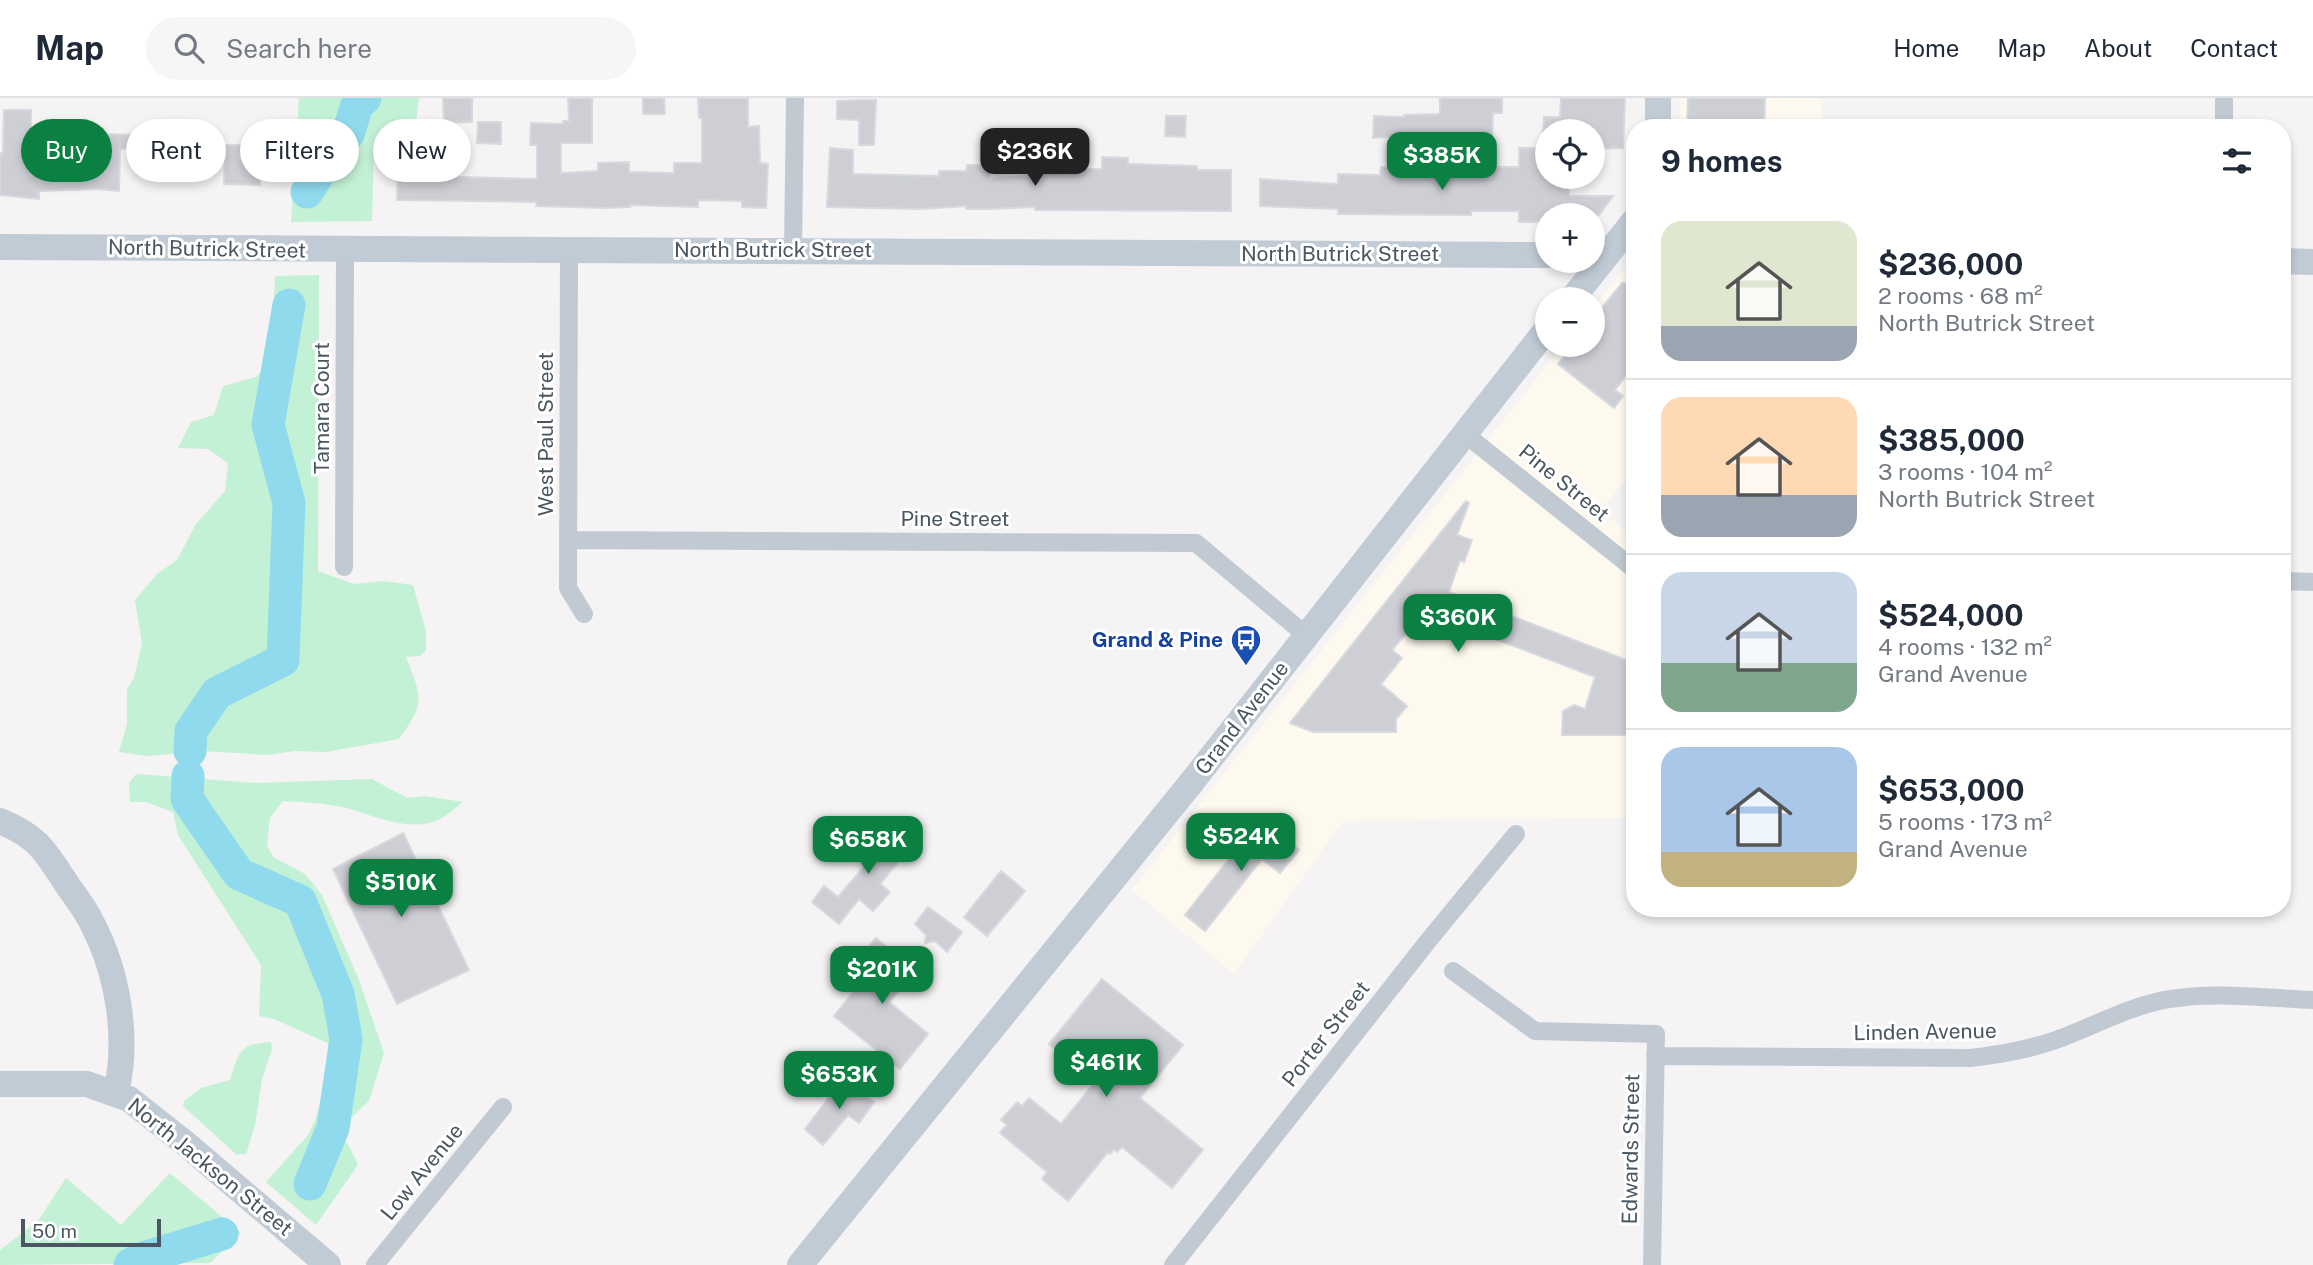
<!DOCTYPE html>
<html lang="en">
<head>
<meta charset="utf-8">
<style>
  :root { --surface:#fff; --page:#f6f6f7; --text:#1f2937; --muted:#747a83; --line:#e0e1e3; --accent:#0b8043 }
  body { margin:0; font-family:"Public Sans",sans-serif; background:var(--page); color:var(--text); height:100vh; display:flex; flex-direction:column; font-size:26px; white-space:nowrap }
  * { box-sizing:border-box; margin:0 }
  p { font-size:23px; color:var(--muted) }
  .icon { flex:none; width:38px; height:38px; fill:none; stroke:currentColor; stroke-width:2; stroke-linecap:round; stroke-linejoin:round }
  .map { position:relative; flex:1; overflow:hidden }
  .sheet { position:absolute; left:1626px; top:21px; width:665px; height:798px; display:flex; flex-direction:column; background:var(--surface); border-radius:28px; box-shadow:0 4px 10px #0003 }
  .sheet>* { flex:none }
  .guide { position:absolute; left:21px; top:21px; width:665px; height:63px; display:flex; gap:14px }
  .tools { position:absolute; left:1535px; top:21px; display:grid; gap:14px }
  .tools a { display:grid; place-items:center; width:70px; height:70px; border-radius:50%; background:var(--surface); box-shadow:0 4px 10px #0003; font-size:35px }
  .scale { position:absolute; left:21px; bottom:18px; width:140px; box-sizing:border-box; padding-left:7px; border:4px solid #4a5661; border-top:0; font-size:19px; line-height:24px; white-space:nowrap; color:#4a5661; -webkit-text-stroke:5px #fff; paint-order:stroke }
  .price { position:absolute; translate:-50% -60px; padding:0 16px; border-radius:14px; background:var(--accent); color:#fff; font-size:23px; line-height:46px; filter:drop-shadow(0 2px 4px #0008) }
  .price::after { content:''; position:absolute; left:50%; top:42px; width:21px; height:16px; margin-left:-10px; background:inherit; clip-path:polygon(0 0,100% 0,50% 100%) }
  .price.current { background:#222; color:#fff }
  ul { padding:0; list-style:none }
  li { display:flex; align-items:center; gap:21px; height:175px; padding:0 35px }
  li+li { border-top:2px solid var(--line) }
  li span { display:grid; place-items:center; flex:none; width:196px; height:140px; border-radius:21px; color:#555 }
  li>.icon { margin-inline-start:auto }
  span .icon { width:84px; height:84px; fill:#fffc; stroke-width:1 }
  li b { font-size:30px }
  h2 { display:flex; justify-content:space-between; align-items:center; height:84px; padding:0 35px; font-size:30px }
  .chip { padding:0 24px; border-radius:32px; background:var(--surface); box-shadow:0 4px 10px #0003; font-size:24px; line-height:63px }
  .chip.current { background:var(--accent); color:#fff }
  header { display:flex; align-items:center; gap:42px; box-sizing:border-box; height:98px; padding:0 35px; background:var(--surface); border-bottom:2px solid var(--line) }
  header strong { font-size:33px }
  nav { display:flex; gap:38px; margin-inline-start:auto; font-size:24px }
  .search { width:490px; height:63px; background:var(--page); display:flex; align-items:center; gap:18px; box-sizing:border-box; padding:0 24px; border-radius:38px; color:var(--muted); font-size:26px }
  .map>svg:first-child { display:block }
</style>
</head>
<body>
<header>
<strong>Map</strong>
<div class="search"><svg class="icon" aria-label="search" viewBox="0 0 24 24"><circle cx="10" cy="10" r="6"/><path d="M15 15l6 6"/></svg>Search here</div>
<nav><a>Home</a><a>Map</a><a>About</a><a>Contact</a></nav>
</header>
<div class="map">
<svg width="2313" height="1167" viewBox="0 0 2313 1167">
  <rect width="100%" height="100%" fill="#f5f3f3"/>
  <!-- commercial -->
  <path fill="#fdf9ef" d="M 1680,0 L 1821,0 L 1821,30 L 1680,30 Z
    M 1634,158 L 1634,373 L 1600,412 L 1634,440 L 1634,720 L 1343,723 L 1234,876 L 1132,792 L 1563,247 L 1592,247 L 1593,209 Z"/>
  <!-- green -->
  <path fill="#c3f1d5" d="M 299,0 L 419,0 L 413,48 L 374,51 L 372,123 L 291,124 Z
    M 319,177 L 318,473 L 354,486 L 383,483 L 413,487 L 426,533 L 426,552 L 420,558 L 406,559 C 422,601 426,603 399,641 L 326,654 L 294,653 L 267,657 L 202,653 L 147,658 L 119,654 L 127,626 L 127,591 L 134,580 L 142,546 L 135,502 L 157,476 L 177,462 L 196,426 L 225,393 L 228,365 L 208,351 L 178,350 L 191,324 L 214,317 L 223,288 L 256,279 L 271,264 L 275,178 Z
    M 136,676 L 255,685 L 372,681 L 407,700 L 425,698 L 463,704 C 456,709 449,716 442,720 C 411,737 372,716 342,709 C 322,705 303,704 283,703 L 270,720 L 267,747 L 273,759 L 305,776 L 322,797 L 359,882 L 384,955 L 369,1003 L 337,1033 L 349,1048 L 358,1067 L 316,1127 L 266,1084 L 308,1037 L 315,1023 L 336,949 L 274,921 L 259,918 L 261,867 L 178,737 L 173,714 L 146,704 L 130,704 L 129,685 Z
    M 271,944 L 272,951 L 262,981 L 255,1027 L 246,1056 L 237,1057 L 183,1008 L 184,1003 L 201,990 L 230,982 C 239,954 239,946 271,944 Z
    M 170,1075 L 241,1135 L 210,1165 L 0,1167 L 0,1152 L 38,1123 L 66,1080 L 121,1127 Z"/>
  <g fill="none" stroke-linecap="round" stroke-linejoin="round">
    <!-- river -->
    <path stroke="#90daee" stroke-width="33" d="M 307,94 L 334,51 L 348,36 L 357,7 L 365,0
      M 190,653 L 191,633 L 217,595 L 283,562 L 289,405 L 268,327 L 289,207
      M 188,678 L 187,701 L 239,776 L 300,803 L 338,896 L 346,941 L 333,1030 L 310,1086
      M 130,1167 L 140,1161 L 222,1136"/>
  </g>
  <!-- building -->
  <path fill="#cdcfd5" stroke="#d7d9de" stroke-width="2" d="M 443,0 L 472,0 L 472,24 L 444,25 Z
    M 568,0 L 592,0 L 592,45 L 561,45 L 561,75 L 598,73 L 598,65 L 629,64 L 629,74 L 674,75 L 674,65 L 702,65 L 702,20 L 699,20 L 698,0 L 748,0 L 748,29 L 759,28 L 760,65 L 768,66 L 766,110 L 742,109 L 742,103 L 698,102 L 698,109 L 630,107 L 630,109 L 606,110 L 536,108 L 537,104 L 397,102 L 398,66 L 422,66 L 422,78 L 537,81 L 537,47 L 530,47 L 531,25 L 563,26 L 563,23 L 569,23 Z
    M 643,0 L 664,0 L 665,16 L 643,16 Z
    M 1440,0 L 1502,0 L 1502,15 L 1493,15 L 1492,39 L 1458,37 L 1458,41 L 1439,40 L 1439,36 L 1373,40 L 1374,18 L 1404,19 L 1404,17 L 1440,16 Z
    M 1561,0 L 1625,0 L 1623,50 L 1592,51 L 1592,33 L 1543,33 L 1544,19 L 1560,19 Z
    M 1688,0 L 1765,0 L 1764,30 L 1687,30 Z
    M 861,2 L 876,2 L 874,47 L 859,47 L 859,22 L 837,21 L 837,3 Z
    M 4,12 L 31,12 L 31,53 L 40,53 L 40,56 L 95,55 L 96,36 L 145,37 L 145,29 L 168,28 L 169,55 L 178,55 L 178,75 L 148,76 L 148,50 L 120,51 L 119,93 L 95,91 L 39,93 L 39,101 L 0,97 L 0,55 L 3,55 Z
    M 1166,18 L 1186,18 L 1185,39 L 1165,38 Z
    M 478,24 L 501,24 L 501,46 L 477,45 Z
    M 225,47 L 241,47 L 240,61 L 260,62 L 260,87 L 224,86 Z
    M 830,50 L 853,52 L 853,76 L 939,78 L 939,73 L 966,73 L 967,67 L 990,67 L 990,80 L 1034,78 L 1033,68 L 1058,67 L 1058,72 L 1102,71 L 1102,59 L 1128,60 L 1128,66 L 1197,68 L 1197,72 L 1231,72 L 1231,113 L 1035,112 L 1035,109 L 989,111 L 966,111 L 966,108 L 921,111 L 827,109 Z
    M 1519,50 L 1547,50 L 1547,79 L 1569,79 L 1569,98 L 1613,98 L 1599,117 L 1547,117 L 1547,124 L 1519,124 L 1519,113 L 1471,113 L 1471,117 L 1338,116 L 1338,111 L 1260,108 L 1260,81 L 1338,86 L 1338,76 L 1380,77 L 1381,69 L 1419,69 L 1419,67 L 1436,67 L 1436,71 L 1482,72 L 1482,69 L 1519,69 Z
    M 1622,185 L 1634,185 L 1634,267 L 1615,292 L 1623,298 L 1614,310 L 1558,266 L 1573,247 L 1592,247 L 1592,222 Z
    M 1466,403 L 1469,405 L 1457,437 L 1472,442 L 1464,464 L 1460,462 L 1449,494 L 1634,565 L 1634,637 L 1562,637 L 1563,613 L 1574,607 L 1585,611 L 1595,579 L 1424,514 L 1392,552 L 1402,560 L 1381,586 L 1407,608 L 1396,621 L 1396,634 L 1313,634 L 1290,625 Z
    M 894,723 L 916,742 L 880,786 L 890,794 L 873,813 L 859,801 L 839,826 L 812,804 L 824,788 L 838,799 L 875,756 L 871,752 Z
    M 1255,728 L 1264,736 L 1270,729 L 1299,752 L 1280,775 L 1262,761 L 1205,833 L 1185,817 Z
    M 403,735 L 469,872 L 397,906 L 333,771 Z
    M 1001,773 L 1025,793 L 987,838 L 964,819 Z
    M 928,809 L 962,834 L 947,854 L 935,843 L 925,845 L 926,837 L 915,826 Z
    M 876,840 L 916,873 L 889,904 L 928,936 L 900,971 L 834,918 L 866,878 L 853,867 Z
    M 1102,881 L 1183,947 L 1140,1000 L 1203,1052 L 1172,1090 L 1122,1049 L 1117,1054 L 1114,1051 L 1110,1056 L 1108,1054 L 1068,1103 L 1042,1081 L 1047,1074 L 1000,1035 L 1007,1027 L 1001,1022 L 1017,1004 L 1022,1008 L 1029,1000 L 1061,1026 L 1095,984 L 1049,946 Z
    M 843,981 L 874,1004 L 859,1025 L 848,1017 L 823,1047 L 805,1031 Z"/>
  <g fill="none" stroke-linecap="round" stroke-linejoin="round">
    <!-- street -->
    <path stroke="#c1cad2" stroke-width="18" d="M 2224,30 L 2224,0
      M 569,152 L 568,490 L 584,516
      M 793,153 L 795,0
      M 1465,336 L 1634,471
      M 569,442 L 1196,445 L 1307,538
      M 344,469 L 345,152
      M 2282,483 L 2313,484
      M 1453,873 L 1535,933 L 1656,936 L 1652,1167
      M 1655,958 L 1970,960 C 1998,957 2026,952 2053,943 C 2090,930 2125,910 2164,902 C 2212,893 2264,900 2313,902
      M 375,1167 L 503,1009
      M 1173,1167 L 1428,843 L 1516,736"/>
    <!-- secondary -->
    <path stroke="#c1cbd6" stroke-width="26" d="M 1658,30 L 1658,0
      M 0,149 L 1547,157
      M 2282,163 L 2313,164
      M 1572,201 L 1634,123
      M 0,723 C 39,739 45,753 68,788 C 76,799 85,811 91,823 C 118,874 129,939 116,995
      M 0,986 L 87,986 L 129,1001 L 186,1046 L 328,1167
      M 800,1167 L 1191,685 L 1547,231"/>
  </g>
  <!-- icons -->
  <defs>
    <g id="bus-pin" transform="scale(1.575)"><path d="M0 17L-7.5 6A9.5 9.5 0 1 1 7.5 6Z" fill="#1a4fb4" stroke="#fff"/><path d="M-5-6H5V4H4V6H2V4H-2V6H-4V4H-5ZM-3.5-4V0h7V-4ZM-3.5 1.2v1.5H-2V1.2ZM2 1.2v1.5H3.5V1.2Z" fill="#fff"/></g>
  </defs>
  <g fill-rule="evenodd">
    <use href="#bus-pin" x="1246" y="542"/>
  </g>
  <g text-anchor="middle" stroke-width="6" stroke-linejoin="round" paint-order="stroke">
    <!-- street labels -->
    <g font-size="21" fill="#4a5661" stroke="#fff">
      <text transform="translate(207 151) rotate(1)" y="7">North Butrick Street</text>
      <text x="773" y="159">North Butrick Street</text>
      <text x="1340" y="163">North Butrick Street</text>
      <text transform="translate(322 310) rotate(-90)" y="7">Tamara Court</text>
      <text transform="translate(546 336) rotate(-90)" y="7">West Paul Street</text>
      <text transform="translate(1564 385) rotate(39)" y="7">Pine Street</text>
      <text x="955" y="428">Pine Street</text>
      <text transform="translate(1242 620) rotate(-52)" y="7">Grand Avenue</text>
      <text transform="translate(1925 934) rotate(-1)" y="7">Linden Avenue</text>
      <text transform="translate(1326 936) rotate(-52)" y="7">Porter Street</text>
      <text transform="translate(1631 1051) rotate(-89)" y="7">Edwards Street</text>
      <text transform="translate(210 1069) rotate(39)" y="7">North Jackson Street</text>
      <text transform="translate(422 1074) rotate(-51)" y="7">Low Avenue</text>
    </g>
    <!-- transit labels -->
    <g font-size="21" font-weight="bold" fill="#164399" stroke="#fff" text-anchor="end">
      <text x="1223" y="549">Grand &amp; Pine</text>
    </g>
  </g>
</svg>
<div class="tools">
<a><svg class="icon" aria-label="locate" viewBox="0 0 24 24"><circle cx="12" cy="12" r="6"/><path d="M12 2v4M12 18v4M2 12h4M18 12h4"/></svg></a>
<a>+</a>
<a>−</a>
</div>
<div class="scale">50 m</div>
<b class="price current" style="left:1035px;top:90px">$236K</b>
<b class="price" style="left:1442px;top:94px">$385K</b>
<b class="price" style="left:1458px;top:556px">$360K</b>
<b class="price" style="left:1241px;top:775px">$524K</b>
<b class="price" style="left:868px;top:778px">$658K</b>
<b class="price" style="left:401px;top:821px">$510K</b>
<b class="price" style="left:882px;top:908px">$201K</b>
<b class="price" style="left:1106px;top:1001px">$461K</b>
<b class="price" style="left:839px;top:1013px">$653K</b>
<div class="guide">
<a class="chip current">Buy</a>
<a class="chip">Rent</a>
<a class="chip">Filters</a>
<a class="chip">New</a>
</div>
<section class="sheet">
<h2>9 homes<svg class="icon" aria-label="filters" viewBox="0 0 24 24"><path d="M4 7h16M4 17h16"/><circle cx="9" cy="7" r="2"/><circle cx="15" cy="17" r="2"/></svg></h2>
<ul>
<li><span style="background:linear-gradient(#dfe7d0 75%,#9aa5b1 0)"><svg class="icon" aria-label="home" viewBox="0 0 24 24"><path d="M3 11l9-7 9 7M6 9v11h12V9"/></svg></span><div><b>$236,000</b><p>2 rooms · 68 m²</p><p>North Butrick Street</p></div></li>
<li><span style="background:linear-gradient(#ffd9b3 70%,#9aa5b1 0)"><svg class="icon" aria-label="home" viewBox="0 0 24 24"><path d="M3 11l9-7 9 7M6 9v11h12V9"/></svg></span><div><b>$385,000</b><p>3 rooms · 104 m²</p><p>North Butrick Street</p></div></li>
<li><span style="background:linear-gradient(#c9d6e8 65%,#7fa58c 0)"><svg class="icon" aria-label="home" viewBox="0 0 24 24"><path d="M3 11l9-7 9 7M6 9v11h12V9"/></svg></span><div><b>$524,000</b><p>4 rooms · 132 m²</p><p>Grand Avenue</p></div></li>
<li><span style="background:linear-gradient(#a9c7e8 75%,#c2b280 0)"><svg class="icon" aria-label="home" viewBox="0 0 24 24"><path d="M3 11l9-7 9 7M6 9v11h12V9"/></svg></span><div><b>$653,000</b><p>5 rooms · 173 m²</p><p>Grand Avenue</p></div></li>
</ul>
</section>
</div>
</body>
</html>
